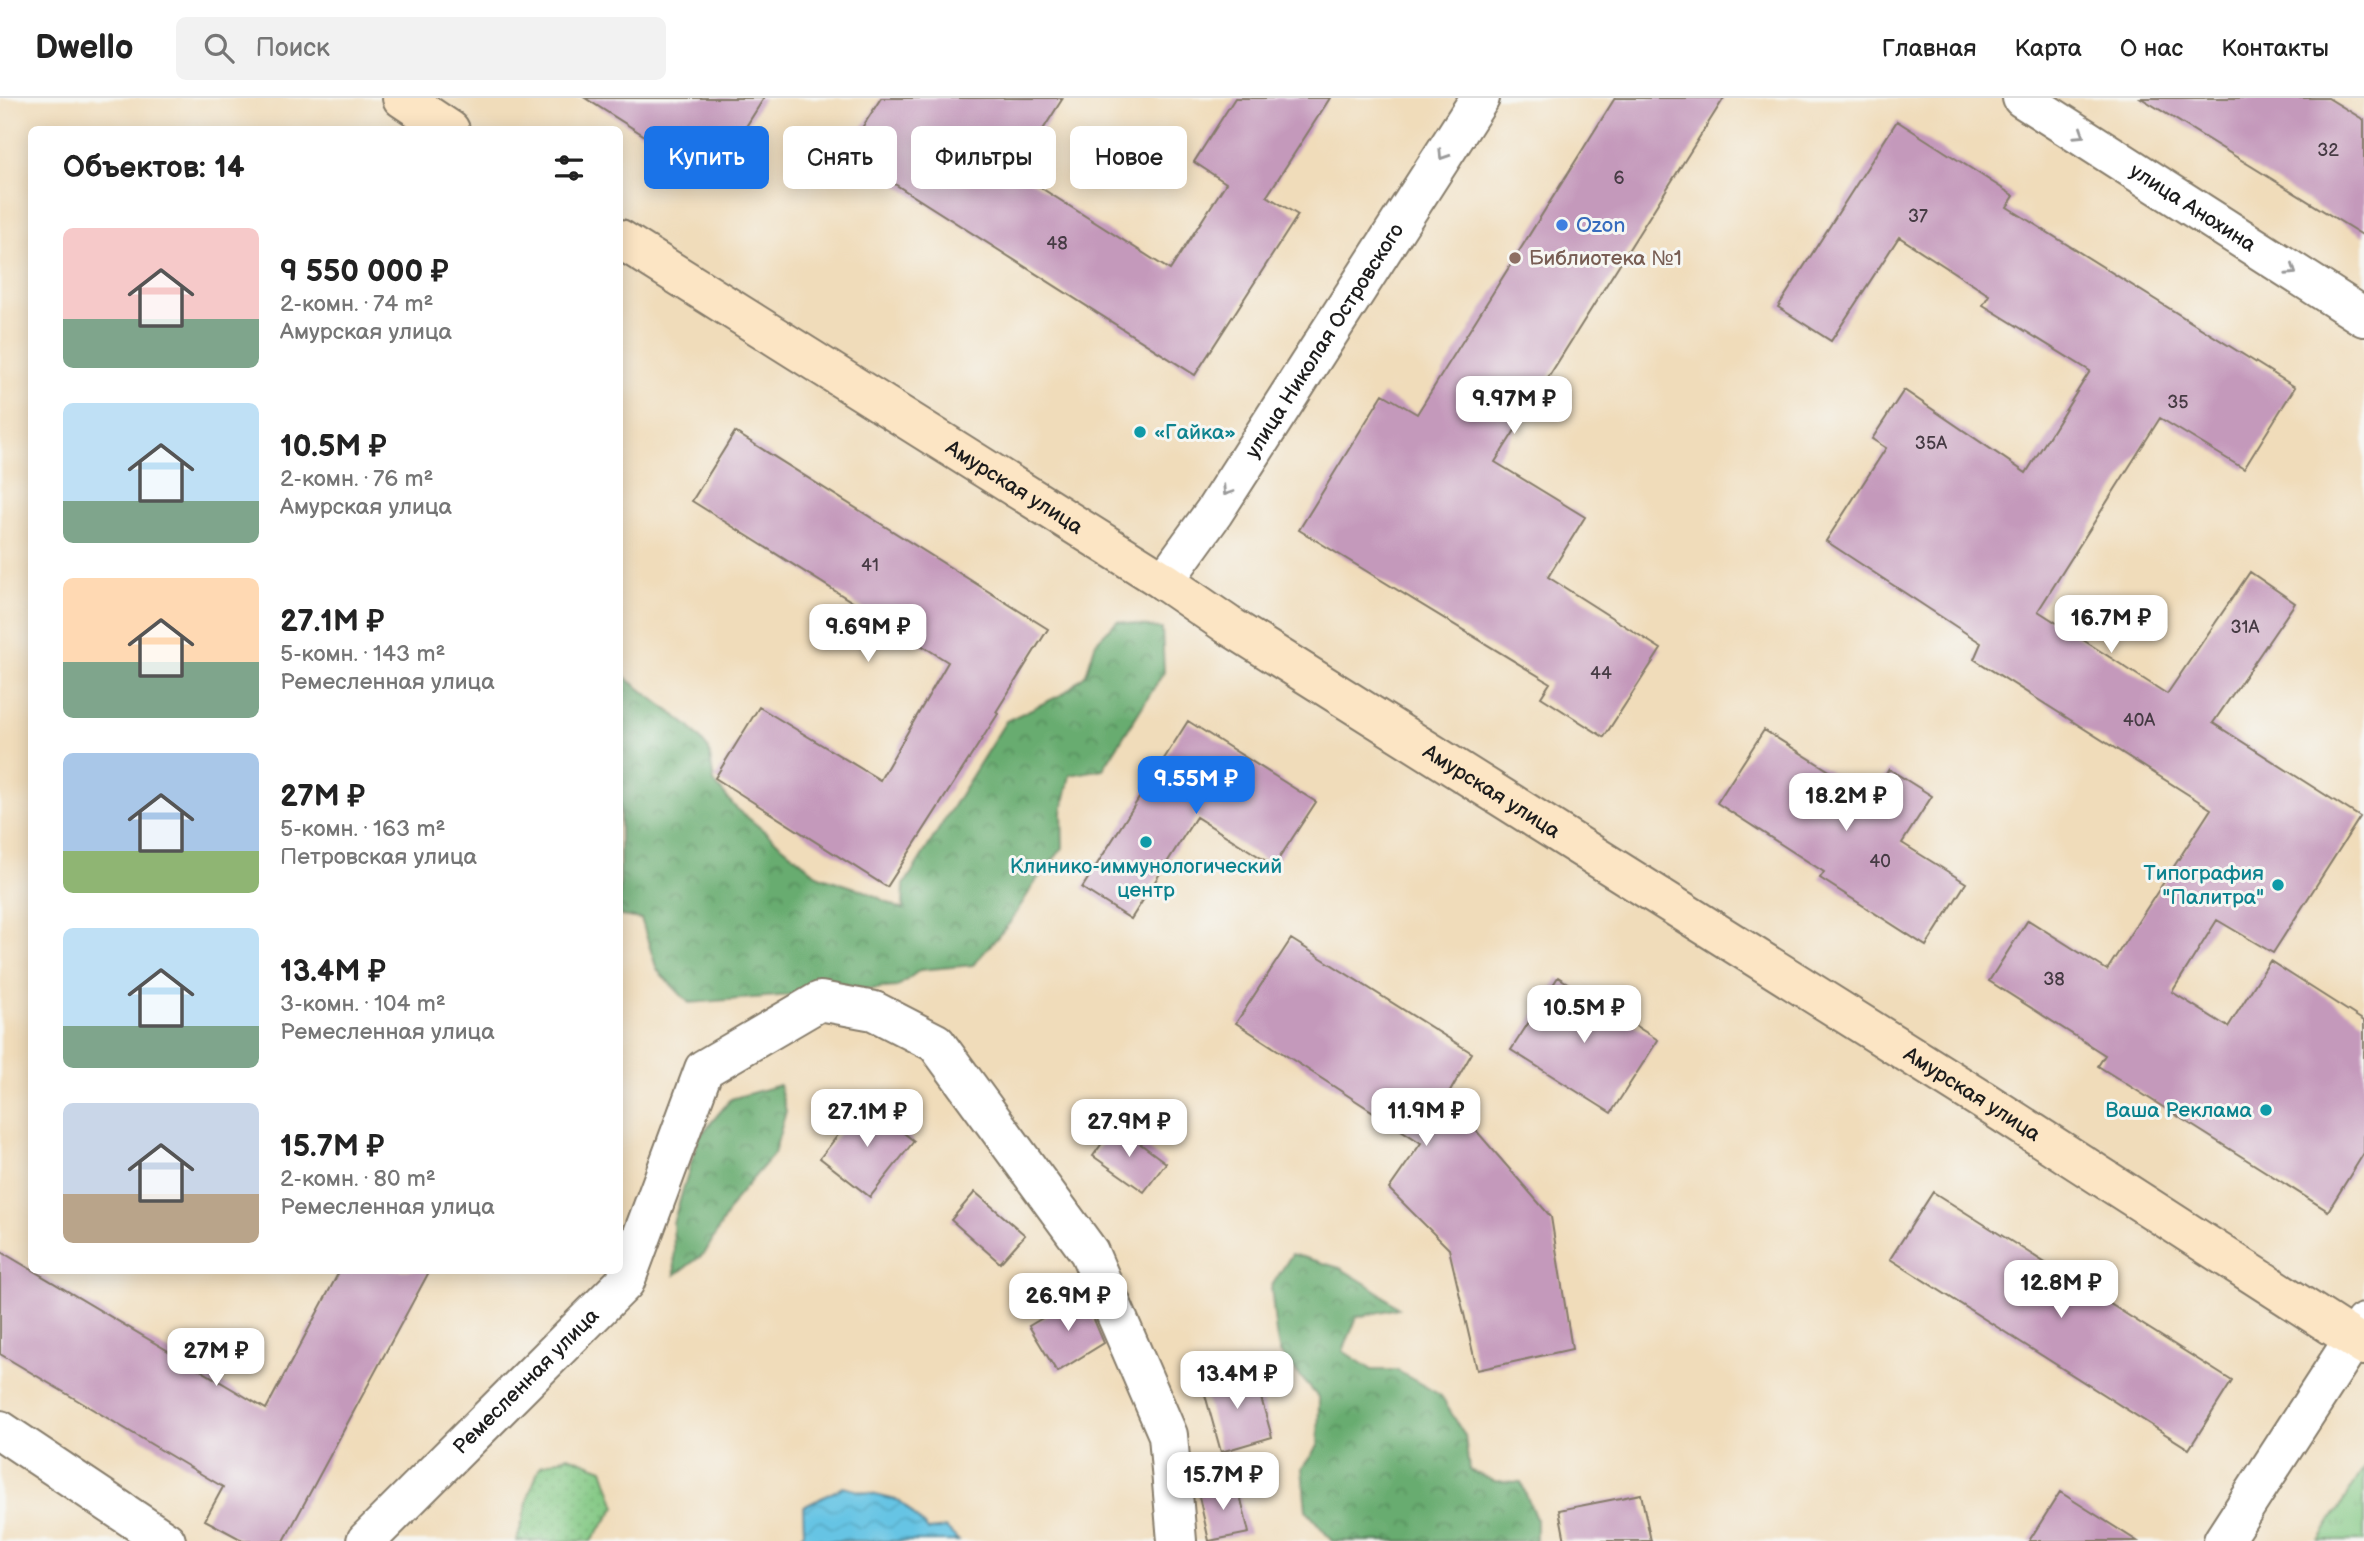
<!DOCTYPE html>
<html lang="ru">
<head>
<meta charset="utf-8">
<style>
  :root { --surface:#fff; --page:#f2f2f2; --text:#222; --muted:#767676; --line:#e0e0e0; --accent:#1a73e8 }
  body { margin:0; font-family:"Balsamiq Sans",sans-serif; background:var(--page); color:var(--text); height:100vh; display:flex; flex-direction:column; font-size:26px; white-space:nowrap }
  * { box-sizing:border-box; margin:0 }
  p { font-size:23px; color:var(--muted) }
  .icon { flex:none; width:38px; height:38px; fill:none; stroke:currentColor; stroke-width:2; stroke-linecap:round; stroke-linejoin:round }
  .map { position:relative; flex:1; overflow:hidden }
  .details { position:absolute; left:28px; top:28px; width:595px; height:1148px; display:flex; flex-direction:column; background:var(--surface); border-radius:10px; box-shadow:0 4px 18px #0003 }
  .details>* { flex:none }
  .top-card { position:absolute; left:644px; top:28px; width:665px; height:63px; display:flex; gap:14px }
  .price { position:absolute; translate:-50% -60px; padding:0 16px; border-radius:14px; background:#fff; color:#222; font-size:23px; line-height:46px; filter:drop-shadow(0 2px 4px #0008) }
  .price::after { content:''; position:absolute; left:50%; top:42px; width:21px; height:16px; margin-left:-10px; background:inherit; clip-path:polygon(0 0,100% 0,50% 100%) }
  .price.on { background:var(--accent); color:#fff }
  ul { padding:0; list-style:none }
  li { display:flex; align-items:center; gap:21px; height:175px; padding:0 35px }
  li span { display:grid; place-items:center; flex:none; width:196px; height:140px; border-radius:10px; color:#555 }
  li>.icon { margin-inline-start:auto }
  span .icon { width:84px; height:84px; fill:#fffc; stroke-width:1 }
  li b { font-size:30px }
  h2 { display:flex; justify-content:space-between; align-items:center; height:84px; padding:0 35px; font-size:30px }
  .pill { padding:0 24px; border-radius:10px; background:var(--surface); box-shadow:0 4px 18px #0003; font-size:24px; line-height:63px }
  .pill.on { background:var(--accent); color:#fff }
  header { display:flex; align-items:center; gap:42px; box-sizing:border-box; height:98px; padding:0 35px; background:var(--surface); border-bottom:2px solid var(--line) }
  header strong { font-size:33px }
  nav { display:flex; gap:38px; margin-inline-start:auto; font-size:24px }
  .search { width:490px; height:63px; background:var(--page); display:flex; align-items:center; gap:18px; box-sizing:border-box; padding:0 24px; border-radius:10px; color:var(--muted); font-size:26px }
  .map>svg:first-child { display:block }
</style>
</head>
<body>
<header>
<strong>Dwello</strong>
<div class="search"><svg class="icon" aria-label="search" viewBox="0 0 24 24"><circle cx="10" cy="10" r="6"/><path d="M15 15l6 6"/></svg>Поиск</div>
<nav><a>Главная</a><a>Карта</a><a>О нас</a><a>Контакты</a></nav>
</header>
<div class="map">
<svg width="2364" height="1443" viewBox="0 0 2364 1443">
  <defs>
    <pattern id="grass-dots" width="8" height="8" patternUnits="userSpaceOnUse" patternTransform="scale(1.75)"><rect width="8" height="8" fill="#81c782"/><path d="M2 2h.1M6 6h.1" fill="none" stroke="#6faa70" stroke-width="1.8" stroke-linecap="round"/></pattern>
    <pattern id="forest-crowns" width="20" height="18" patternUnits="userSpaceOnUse" patternTransform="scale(1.75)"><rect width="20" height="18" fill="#68ac70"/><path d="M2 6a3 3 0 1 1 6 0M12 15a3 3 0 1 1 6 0" fill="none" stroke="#558b5b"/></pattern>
    <pattern id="park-tufts" width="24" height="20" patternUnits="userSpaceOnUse" patternTransform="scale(1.75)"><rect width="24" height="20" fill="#81c782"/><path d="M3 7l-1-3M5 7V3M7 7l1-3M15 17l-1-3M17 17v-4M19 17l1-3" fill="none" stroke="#6faa70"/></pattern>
    <pattern id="water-waves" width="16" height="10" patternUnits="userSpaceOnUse" patternTransform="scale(1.75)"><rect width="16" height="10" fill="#66c4e4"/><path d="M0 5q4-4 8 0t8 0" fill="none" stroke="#58a8c3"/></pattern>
  </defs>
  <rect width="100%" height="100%" fill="#f6f6f2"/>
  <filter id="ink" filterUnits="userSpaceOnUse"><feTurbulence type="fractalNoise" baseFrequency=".0143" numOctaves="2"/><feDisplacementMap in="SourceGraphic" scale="14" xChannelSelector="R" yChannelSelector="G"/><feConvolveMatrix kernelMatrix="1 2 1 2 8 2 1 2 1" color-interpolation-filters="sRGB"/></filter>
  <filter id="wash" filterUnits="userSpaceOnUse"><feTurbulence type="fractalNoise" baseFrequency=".00686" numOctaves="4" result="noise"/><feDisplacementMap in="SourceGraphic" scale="28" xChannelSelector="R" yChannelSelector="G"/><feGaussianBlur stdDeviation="1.57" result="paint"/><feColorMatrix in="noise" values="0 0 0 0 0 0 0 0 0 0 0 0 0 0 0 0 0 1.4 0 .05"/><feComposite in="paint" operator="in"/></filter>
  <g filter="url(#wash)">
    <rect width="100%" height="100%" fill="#f0dcba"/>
    <!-- grass -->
    <path fill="url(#grass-dots)" stroke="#4e724f" stroke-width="2" d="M 568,1358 L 603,1371 L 616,1409 L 591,1443 L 517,1443 L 530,1394 L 540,1368 Z"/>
    <!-- forest -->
    <path fill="url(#forest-crowns)" stroke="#426446" stroke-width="2" d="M 1117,523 L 1162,531 L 1164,574 L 1103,671 L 1070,677 L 1062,714 L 1063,750 L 1038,780 L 1009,826 L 973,867 L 920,872 L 897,889 L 689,905 L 657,872 L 641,821 L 620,818 L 620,571 L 626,580 L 690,629 L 709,652 L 714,684 L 735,709 L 819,778 L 865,793 L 903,812 L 904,787 L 1006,623 L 1063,596 L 1086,576 L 1096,544 Z
      M 779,987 L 786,1013 L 774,1056 L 736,1100 L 705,1155 L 675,1177 L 673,1125 L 699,1039 L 731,1001 Z
      M 1292,1156 L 1340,1170 L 1376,1192 L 1398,1210 L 1357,1219 L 1343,1253 L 1372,1272 L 1396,1272 L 1440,1297 L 1465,1337 L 1469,1372 L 1494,1383 L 1521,1384 L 1536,1421 L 1536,1443 L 1332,1443 L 1306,1412 L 1302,1370 L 1318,1348 L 1319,1300 L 1280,1255 L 1276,1236 L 1271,1189 Z"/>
    <!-- park -->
    <path fill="url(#park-tufts)" stroke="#4e724f" stroke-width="2" d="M 2364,1370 L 2364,1443 L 2319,1443 Z"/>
    <!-- water -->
    <path fill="url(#water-waves)" stroke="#417080" stroke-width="2" d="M 843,1389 L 900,1403 L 928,1432 L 946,1430 L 959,1443 L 796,1443 L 804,1434 L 803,1409 Z"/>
    <g id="blocks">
      <!-- building -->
      <path fill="#c499bb" d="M 585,0 L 764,0 L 713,81 Z
        M 881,0 L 1063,0 L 1016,74 L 1170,172 L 1226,85 L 1194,64 L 1235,0 L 1330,0 L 1267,98 L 1298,117 L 1195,277 L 846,55 Z
        M 1615,0 L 1724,0 L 1495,364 L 1585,419 L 1548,479 L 1661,551 L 1604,639 L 1541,599 L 1550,585 L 1299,432 L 1383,296 L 1417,316 Z
        M 2141,0 L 2328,0 L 2364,22 L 2364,138 Z
        M 1897,23 L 2014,98 L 2007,109 L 2295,289 L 2244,371 L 2160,320 L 2038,513 L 2167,596 L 2250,474 L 2295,505 L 2213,625 L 2360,719 L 2273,855 L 2217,822 L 2172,894 L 2228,929 L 2270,863 L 2364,923 L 2364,1055 L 2328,1113 L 2098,968 L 2105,957 L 1989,883 L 2028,822 L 2107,872 L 2211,711 L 1974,561 L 1981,545 L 1826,443 L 1886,350 L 1872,341 L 1904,292 L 2026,375 L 2090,273 L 1983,207 L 1989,197 L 1899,139 L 1831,243 L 1778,209 Z
        M 735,334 L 1048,531 L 996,614 L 998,616 L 887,789 L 715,680 L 759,609 L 880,682 L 948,564 L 692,403 Z
        M 1188,623 L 1316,704 L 1274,768 L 1196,719 L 1131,821 L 1082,790 Z
        M 1764,632 L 1871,699 L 1889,671 L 1932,698 L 1902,745 L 1966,785 L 1926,848 L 1820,780 L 1824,774 L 1717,705 Z
        M 1291,841 L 1472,955 L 1447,999 L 1551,1119 L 1572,1251 L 1477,1272 L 1449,1151 L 1389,1091 L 1421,1045 L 1236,925 Z
        M 1558,879 L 1658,942 L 1611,1015 L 1511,952 Z
        M 864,1004 L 914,1043 L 870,1099 L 820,1060 Z
        M 1115,1027 L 1166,1065 L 1144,1094 L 1093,1058 Z
        M 975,1094 L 1025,1137 L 1000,1165 L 951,1122 Z
        M 1933,1094 L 2232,1283 L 2189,1351 L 1890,1161 Z
        M 0,1153 L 266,1311 L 340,1172 L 430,1172 L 284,1443 L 244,1443 L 205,1422 L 223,1389 L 0,1256 Z
        M 1083,1196 L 1104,1245 L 1057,1274 L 1029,1228 Z
        M 1253,1271 L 1272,1339 L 1221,1354 L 1202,1286 Z
        M 1237,1384 L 1249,1435 L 1209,1443 L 1198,1394 Z
        M 2060,1394 L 2137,1443 L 2029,1443 Z
        M 1641,1396 L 1651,1443 L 1565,1443 L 1559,1412 Z"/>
    </g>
  </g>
  <g filter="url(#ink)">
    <use href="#blocks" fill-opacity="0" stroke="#867c6b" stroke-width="2"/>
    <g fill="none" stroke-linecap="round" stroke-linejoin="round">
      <!-- street casing -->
      <g stroke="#867c6b" stroke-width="42">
        <g id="street">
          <path id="s1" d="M 2022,0 L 2364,219"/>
          <path id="s2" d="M 1164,483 L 1214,414 L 1480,0"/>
          <path d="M 0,1332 L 166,1443"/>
          <path id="s3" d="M 366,1443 L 625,1184 L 704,971 L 820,903 L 874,913 L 936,945 L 1089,1154 L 1168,1337 L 1177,1443"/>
          <path d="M 2223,1443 L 2364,1225"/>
        </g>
      </g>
      <!-- secondary casing -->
      <g stroke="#867c6b" stroke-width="42">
        <g id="secondary">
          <path d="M 402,0 L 450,32"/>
          <path id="s4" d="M 620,141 L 1164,483 L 1228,527 L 1984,1003 L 2364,1248"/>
        </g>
      </g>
      <!-- street -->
      <use href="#street" stroke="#fff" stroke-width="38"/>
      <!-- secondary -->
      <use href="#secondary" stroke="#fce5c4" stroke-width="38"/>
    </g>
    <!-- one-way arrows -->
    <defs><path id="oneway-chevron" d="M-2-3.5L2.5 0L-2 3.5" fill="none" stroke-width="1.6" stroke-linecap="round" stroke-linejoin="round" transform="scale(1.75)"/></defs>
    <g stroke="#999">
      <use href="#oneway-chevron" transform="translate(2080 36) rotate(33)"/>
      <use href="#oneway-chevron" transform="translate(1443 57) rotate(123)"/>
      <use href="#oneway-chevron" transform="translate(2292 173) rotate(33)"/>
      <use href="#oneway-chevron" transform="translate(1227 393) rotate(123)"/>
    </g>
  </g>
  <!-- markers -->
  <circle fill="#3f7fe0" stroke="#f6f6f2" stroke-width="2.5" cx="1562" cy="127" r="7"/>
  <circle fill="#8d6e63" stroke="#f6f6f2" stroke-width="2.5" cx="1515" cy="160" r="7"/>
  <g fill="#0f9aa8" stroke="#f6f6f2" stroke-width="2.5">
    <circle cx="1140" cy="334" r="7"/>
    <circle cx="1146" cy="744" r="7"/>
    <circle cx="2278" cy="787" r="7"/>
    <circle cx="2266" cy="1012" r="7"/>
  </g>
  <g text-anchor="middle" stroke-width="6" stroke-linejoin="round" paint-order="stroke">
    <!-- number labels -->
    <g font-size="18" fill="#463b44">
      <text x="2328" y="58">32</text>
      <text x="1619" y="86">6</text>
      <text x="1918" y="124">37</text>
      <text x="1057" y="151">48</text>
      <text x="2178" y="310">35</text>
      <text x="1931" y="351">35А</text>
      <text x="870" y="473">41</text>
      <text x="2245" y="535">31А</text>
      <text x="1601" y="581">44</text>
      <text x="2139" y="628">40А</text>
      <text x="1880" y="769">40</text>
      <text x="2054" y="887">38</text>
    </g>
    <!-- street labels -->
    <g font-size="21" fill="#1c1c1c" stroke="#f6f6f2">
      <text dy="7" stroke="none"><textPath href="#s1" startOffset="203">улица Анохина</textPath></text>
      <text dy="7" stroke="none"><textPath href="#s2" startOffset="289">улица Николая Островского</textPath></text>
      <text dy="7" stroke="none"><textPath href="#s4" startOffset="466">Амурская улица</textPath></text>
      <text dy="7" stroke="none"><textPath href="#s4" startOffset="1032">Амурская улица</textPath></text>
      <text dy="7" stroke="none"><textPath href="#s4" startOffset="1600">Амурская улица</textPath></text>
      <text dy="7" stroke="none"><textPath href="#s3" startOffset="226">Ремесленная улица</textPath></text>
    </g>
    <!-- shop labels -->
    <g font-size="21" fill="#366cbe" stroke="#f6f6f2" text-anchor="start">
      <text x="1576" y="134">Ozon</text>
    </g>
    <!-- education labels -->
    <g font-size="21" fill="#785e54" stroke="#f6f6f2" text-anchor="start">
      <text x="1529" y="167">Библиотека №1</text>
    </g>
    <!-- culture labels -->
    <g font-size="21" fill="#0d838f" stroke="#f6f6f2" text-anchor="end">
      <text x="1154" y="341" text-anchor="start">«Гайка»</text>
      <text x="1146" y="775" text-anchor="middle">Клинико-иммунологический<tspan x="1146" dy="24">центр</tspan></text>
      <text x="2264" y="782">Типография<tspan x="2264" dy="24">"Палитра"</tspan></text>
      <text x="2252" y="1019">Ваша Реклама</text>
    </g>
  </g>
</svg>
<b class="price" style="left:1514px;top:338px">9.97M ₽</b>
<b class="price" style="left:2111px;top:557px">16.7M ₽</b>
<b class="price" style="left:868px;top:566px">9.69M ₽</b>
<b class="price on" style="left:1196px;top:718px">9.55M ₽</b>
<b class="price" style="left:1846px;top:735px">18.2M ₽</b>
<b class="price" style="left:1584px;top:947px">10.5M ₽</b>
<b class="price" style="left:1426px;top:1050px">11.9M ₽</b>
<b class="price" style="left:867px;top:1051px">27.1M ₽</b>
<b class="price" style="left:1129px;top:1061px">27.9M ₽</b>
<b class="price" style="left:2061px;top:1222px">12.8M ₽</b>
<b class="price" style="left:1068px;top:1235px">26.9M ₽</b>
<b class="price" style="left:216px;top:1290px">27M ₽</b>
<b class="price" style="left:1237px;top:1313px">13.4M ₽</b>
<b class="price" style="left:1223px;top:1414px">15.7M ₽</b>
<div class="top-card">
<a class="pill on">Купить</a>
<a class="pill">Снять</a>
<a class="pill">Фильтры</a>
<a class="pill">Новое</a>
</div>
<section class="details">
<h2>Объектов: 14<svg class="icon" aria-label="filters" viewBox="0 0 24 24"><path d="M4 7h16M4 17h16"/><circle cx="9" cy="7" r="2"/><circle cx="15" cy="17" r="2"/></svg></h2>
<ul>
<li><span style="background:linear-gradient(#f6c9c9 65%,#7fa58c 0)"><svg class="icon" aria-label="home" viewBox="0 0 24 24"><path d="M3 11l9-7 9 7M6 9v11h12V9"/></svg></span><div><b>9 550 000 ₽</b><p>2-комн. · 74 m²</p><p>Амурская улица</p></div></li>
<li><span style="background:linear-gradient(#bfe0f5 70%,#7fa58c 0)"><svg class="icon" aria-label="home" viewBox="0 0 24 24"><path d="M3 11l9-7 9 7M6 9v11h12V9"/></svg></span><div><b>10.5M ₽</b><p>2-комн. · 76 m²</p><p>Амурская улица</p></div></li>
<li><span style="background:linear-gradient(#ffd9b3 60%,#7fa58c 0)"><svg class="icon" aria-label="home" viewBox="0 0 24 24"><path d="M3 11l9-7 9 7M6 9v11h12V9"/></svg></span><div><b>27.1M ₽</b><p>5-комн. · 143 m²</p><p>Ремесленная улица</p></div></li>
<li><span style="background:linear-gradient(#a9c7e8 70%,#8fb573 0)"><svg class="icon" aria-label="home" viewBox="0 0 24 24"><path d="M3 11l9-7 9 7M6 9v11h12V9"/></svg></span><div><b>27M ₽</b><p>5-комн. · 163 m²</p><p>Петровская улица</p></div></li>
<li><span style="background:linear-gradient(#bfe0f5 70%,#7fa58c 0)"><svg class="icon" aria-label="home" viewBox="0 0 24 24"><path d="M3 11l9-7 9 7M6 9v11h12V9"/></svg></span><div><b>13.4M ₽</b><p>3-комн. · 104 m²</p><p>Ремесленная улица</p></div></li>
<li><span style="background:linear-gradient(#c9d6e8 65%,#b9a48a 0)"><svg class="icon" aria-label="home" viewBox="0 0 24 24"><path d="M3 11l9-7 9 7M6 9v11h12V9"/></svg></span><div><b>15.7M ₽</b><p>2-комн. · 80 m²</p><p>Ремесленная улица</p></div></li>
</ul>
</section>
</div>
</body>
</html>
